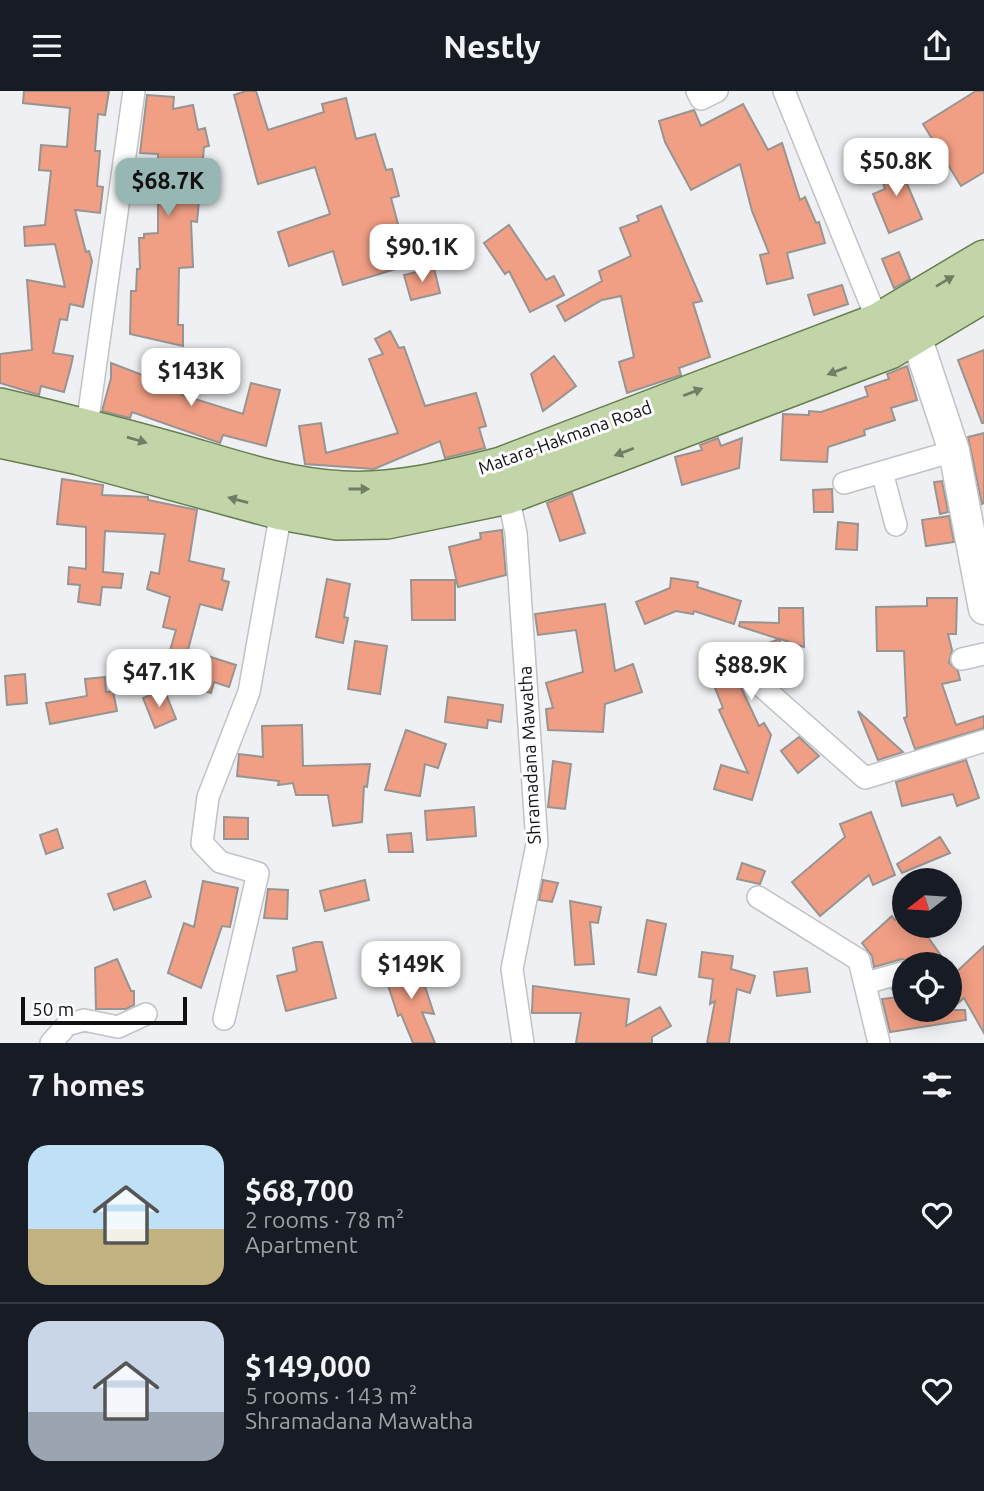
<!DOCTYPE html>
<html lang="en">
<head>
<meta charset="utf-8">
<style>
  :root { --surface:#171b24; --page:#20242c; --text:#f1f3f6; --muted:#9ea1a6; --line:#363941; --accent:#97b7b4 }
  body { margin:0; font-family:Ubuntu,sans-serif; background:var(--page); color:var(--text); height:100vh; display:flex; flex-direction:column; font-size:26px; white-space:nowrap }
  * { box-sizing:border-box; margin:0 }
  p { font-size:23px; color:var(--muted) }
  .icon { flex:none; width:38px; height:38px; fill:none; stroke:currentColor; stroke-width:2; stroke-linecap:round; stroke-linejoin:round }
  .map { position:relative; height:952px; overflow:hidden }
  .details { display:flex; flex-direction:column; background:var(--surface); flex:1 }
  .details>* { flex:none }
  .needle { width:46px; rotate:253deg }
  .fabs { position:absolute; left:892px; top:777px; display:grid; gap:14px }
  .fabs a { display:grid; place-items:center; width:70px; height:70px; border-radius:50%; background:var(--surface); box-shadow:0 4px 18px #0003; font-size:35px }
  .scale { position:absolute; left:21px; bottom:18px; width:166px; box-sizing:border-box; padding-left:7px; border:4px solid #111113; border-top:0; font-size:19px; line-height:24px; white-space:nowrap; color:#111113; -webkit-text-stroke:5px #fdfdff; paint-order:stroke }
  .price { position:absolute; translate:-50% -60px; padding:0 16px; border-radius:14px; background:#fff; color:#222; font-size:23px; line-height:46px; filter:drop-shadow(0 2px 4px #0008) }
  .price::after { content:''; position:absolute; left:50%; top:42px; width:21px; height:16px; margin-left:-10px; background:inherit; clip-path:polygon(0 0,100% 0,50% 100%) }
  .price.current { background:var(--accent); color:#111 }
  ul { padding:0; list-style:none }
  li { display:flex; align-items:center; gap:21px; height:175px; padding:0 28px }
  li+li { border-top:2px solid var(--line) }
  li span { display:grid; place-items:center; flex:none; width:196px; height:140px; border-radius:21px; color:#555 }
  li>.icon { margin-inline-start:auto }
  span .icon { width:84px; height:84px; fill:#fffc; stroke-width:1 }
  li b { font-size:30px }
  h2 { display:flex; justify-content:space-between; align-items:center; height:84px; padding:0 28px; font-size:30px }
  header { display:flex; justify-content:space-between; align-items:center; height:91px; padding:0 28px; background:var(--surface); font-size:32px; font-weight:600 }
  .map>svg:first-child { display:block }
</style>
</head>
<body>
<header><svg class="icon" aria-label="menu" viewBox="0 0 24 24"><path d="M4 6h16M4 12h16M4 18h16"/></svg>Nestly<svg class="icon" aria-label="share" viewBox="0 0 24 24"><path d="M12 15V3M7 8l5-5 5 5M5 13v7h14v-7"/></svg></header>
<div class="map">
<svg width="984" height="952" viewBox="0 0 984 952">
  <rect width="100%" height="100%" fill="#eff0f3"/>
  <!-- building -->
  <path fill="#f19f84" stroke="#989492" stroke-width="2" d="M 24,0 L 109,0 L 105,24 L 98,23 L 95,60 L 100,60 L 97,95 L 103,96 L 100,122 L 75,119 L 86,161 L 89,160 L 92,170 L 83,216 L 70,213 L 67,229 L 60,228 L 53,262 L 73,265 L 71,275 L 64,301 L 41,295 L 39,304 L 0,292 L 0,263 L 32,259 L 27,189 L 65,196 L 55,153 L 25,155 L 24,136 L 45,134 L 51,80 L 39,79 L 41,54 L 67,56 L 70,17 L 23,12 Z
    M 246,0 L 256,0 L 268,39 L 324,21 L 322,13 L 346,7 L 356,48 L 375,43 L 386,79 L 392,78 L 399,105 L 391,107 L 409,174 L 343,194 L 333,160 L 289,175 L 278,141 L 330,123 L 315,76 L 258,93 L 234,4 Z
    M 976,0 L 984,0 L 984,81 L 961,95 L 923,33 Z
    M 147,4 L 174,6 L 173,18 L 193,14 L 198,39 L 205,37 L 209,55 L 204,56 L 197,131 L 191,130 L 193,176 L 179,177 L 178,234 L 183,234 L 183,255 L 130,243 L 131,200 L 136,200 L 137,178 L 140,178 L 139,147 L 144,147 L 144,143 L 158,142 L 158,63 L 140,62 Z
    M 743,13 L 768,59 L 782,52 L 800,109 L 805,106 L 816,132 L 819,131 L 825,152 L 787,162 L 793,187 L 767,193 L 760,164 L 769,162 L 752,120 L 740,73 L 691,99 L 665,51 L 659,30 L 694,19 L 701,35 Z
    M 901,69 L 907,85 L 904,86 L 922,128 L 889,142 L 873,103 L 885,98 L 878,76 Z
    M 661,115 L 702,210 L 693,212 L 710,266 L 679,277 L 681,284 L 627,302 L 619,271 L 634,266 L 621,205 L 602,209 L 565,230 L 557,215 L 602,190 L 599,180 L 631,165 L 620,137 L 639,130 L 637,125 Z
    M 509,134 L 546,189 L 554,185 L 564,204 L 530,221 L 509,180 L 505,183 L 484,152 Z
    M 899,161 L 910,188 L 894,197 L 882,168 Z
    M 434,177 L 440,202 L 411,209 L 404,184 Z
    M 842,194 L 848,213 L 814,224 L 808,204 Z
    M 390,240 L 399,257 L 404,256 L 425,315 L 476,302 L 486,335 L 479,337 L 485,357 L 445,367 L 440,350 L 374,378 L 305,373 L 299,335 L 321,332 L 326,362 L 398,342 L 369,268 L 383,263 L 375,248 Z
    M 984,259 L 984,332 L 982,332 L 958,269 Z
    M 554,265 L 576,295 L 543,320 L 531,283 Z
    M 111,272 L 184,300 L 182,304 L 243,323 L 251,292 L 280,299 L 266,355 L 223,344 L 220,352 L 132,321 L 130,327 L 102,320 L 111,287 Z
    M 907,275 L 917,309 L 891,317 L 895,329 L 864,339 L 865,344 L 828,356 L 827,371 L 781,369 L 783,323 L 809,324 L 809,320 L 821,321 L 868,305 L 865,296 L 889,288 L 887,283 Z
    M 984,342 L 984,412 L 982,413 L 968,346 Z
    M 718,347 L 721,355 L 742,347 L 739,377 L 682,394 L 675,366 L 702,359 L 700,354 Z
    M 62,388 L 103,394 L 102,404 L 148,406 L 148,409 L 197,419 L 189,470 L 224,478 L 222,489 L 229,491 L 222,519 L 200,513 L 188,559 L 236,574 L 229,596 L 214,591 L 211,602 L 162,587 L 176,539 L 163,536 L 170,506 L 147,498 L 151,481 L 159,483 L 165,443 L 105,440 L 103,481 L 123,483 L 121,497 L 102,496 L 100,514 L 78,511 L 80,494 L 68,493 L 69,476 L 86,478 L 86,436 L 57,433 Z
    M 942,390 L 948,421 L 940,423 L 934,391 Z
    M 832,398 L 833,421 L 814,421 L 813,399 Z
    M 572,402 L 585,442 L 560,450 L 547,412 Z
    M 949,425 L 954,451 L 926,455 L 922,429 Z
    M 838,431 L 858,433 L 857,459 L 836,458 Z
    M 502,439 L 506,484 L 458,496 L 449,456 L 481,448 L 480,442 Z
    M 671,487 L 698,491 L 697,496 L 741,510 L 734,533 L 694,520 L 693,523 L 676,520 L 645,533 L 636,511 L 670,497 Z
    M 327,488 L 350,493 L 344,526 L 348,527 L 343,552 L 316,546 Z
    M 411,489 L 455,489 L 455,529 L 412,529 Z
    M 927,507 L 957,507 L 956,543 L 948,543 L 952,559 L 949,572 L 958,580 L 960,589 L 942,593 L 956,634 L 984,625 L 984,637 L 915,658 L 904,627 L 907,626 L 904,560 L 877,560 L 876,516 L 927,515 Z
    M 605,513 L 615,580 L 633,573 L 642,601 L 605,613 L 603,641 L 548,639 L 546,618 L 553,617 L 546,592 L 583,581 L 576,539 L 538,544 L 535,523 Z
    M 779,517 L 803,517 L 804,556 L 780,548 L 780,574 L 730,573 L 759,635 L 764,632 L 771,644 L 752,709 L 714,698 L 721,674 L 748,682 L 719,619 L 723,617 L 707,577 L 779,548 L 739,535 L 740,531 L 779,532 Z
    M 355,550 L 387,555 L 380,603 L 348,598 Z
    M 25,583 L 27,612 L 7,614 L 5,585 Z
    M 105,586 L 106,601 L 113,600 L 117,620 L 50,633 L 46,612 L 87,605 L 85,588 Z
    M 164,598 L 176,628 L 155,637 L 143,607 Z
    M 448,606 L 503,614 L 501,631 L 488,629 L 487,637 L 445,631 Z
    M 858,620 L 892,651 L 903,661 L 878,669 Z
    M 302,634 L 303,675 L 370,673 L 367,696 L 364,695 L 362,731 L 333,735 L 328,704 L 296,704 L 293,692 L 278,694 L 279,690 L 237,685 L 239,663 L 263,666 L 262,635 Z
    M 406,639 L 446,653 L 438,677 L 425,673 L 420,705 L 385,699 Z
    M 799,646 L 819,665 L 798,682 L 781,660 Z
    M 966,669 L 979,707 L 957,715 L 953,703 L 902,715 L 896,691 Z
    M 553,670 L 571,673 L 565,718 L 548,716 Z
    M 474,716 L 476,745 L 427,749 L 425,720 Z
    M 871,721 L 895,784 L 873,794 L 869,784 L 820,825 L 792,791 L 845,746 L 840,733 Z
    M 224,726 L 248,727 L 248,748 L 224,748 Z
    M 57,738 L 63,757 L 46,763 L 40,744 Z
    M 411,742 L 413,761 L 389,761 L 387,744 Z
    M 940,746 L 950,762 L 902,782 L 897,773 Z
    M 742,772 L 765,780 L 760,793 L 737,788 Z
    M 365,789 L 369,809 L 325,820 L 320,800 Z
    M 543,789 L 558,792 L 552,811 L 539,809 Z
    M 145,790 L 151,806 L 114,819 L 108,803 Z
    M 203,790 L 238,797 L 230,836 L 222,835 L 201,897 L 168,882 L 184,832 L 194,836 Z
    M 268,798 L 288,799 L 287,828 L 264,827 Z
    M 570,810 L 601,816 L 598,832 L 590,831 L 594,873 L 575,874 Z
    M 905,821 L 905,835 L 920,835 L 947,873 L 915,873 L 902,868 L 874,876 L 872,865 L 862,852 L 892,825 L 895,829 Z
    M 647,829 L 666,833 L 656,884 L 638,881 Z
    M 315,851 L 322,851 L 336,907 L 286,920 L 277,885 L 297,880 L 293,857 Z
    M 984,855 L 984,942 L 964,907 L 950,919 L 950,887 Z
    M 702,861 L 733,865 L 731,878 L 755,885 L 750,902 L 737,898 L 729,952 L 707,952 L 715,910 L 710,913 L 713,888 L 699,886 Z
    M 117,868 L 131,900 L 134,900 L 134,914 L 126,918 L 96,918 L 95,877 Z
    M 417,871 L 434,923 L 422,921 L 435,952 L 413,952 L 401,923 L 398,925 L 384,882 Z
    M 807,877 L 810,901 L 777,905 L 774,881 Z
    M 533,895 L 629,908 L 626,935 L 660,916 L 671,935 L 652,946 L 652,952 L 576,952 L 581,922 L 532,922 Z
    M 905,895 L 905,919 L 965,919 L 966,929 L 890,941 L 882,908 L 898,906 L 892,898 Z"/>
  <g fill="none" stroke-linecap="round" stroke-linejoin="round">
    <!-- minor casing -->
    <g stroke="#c1c2c6" stroke-width="24">
      <path id="minor" d="M 697,0 L 701,8 L 717,0
        M 784,0 L 881,238
        M 87,335 L 134,0
        M 882,381 L 896,434
        M 844,392 L 954,360
        M 506,396 L 516,442 L 537,753 L 512,878 L 523,952
        M 962,568 L 984,563
        M 751,586 L 865,687 L 984,650
        M 758,806 L 859,869 L 879,952
        M 866,892 L 905,881
        M 224,928 L 258,782 L 220,771 L 202,752 L 208,706 L 249,601 L 281,421
        M 51,952 L 67,934 L 84,929 L 118,936 L 146,923"/>
    </g>
    <!-- secondary casing -->
    <g stroke="#c1c2c6" stroke-width="33">
      <path id="secondary" d="M 909,224 L 954,360 L 984,518"/>
    </g>
    <!-- primary casing -->
    <g stroke="#687e4e" stroke-width="38">
      <path id="primary" d="M 0,315 C 59,329 118,344 176,360 C 231,376 285,395 343,398 C 397,401 449,387 501,374 L 878,230 L 984,167
        M 0,349 L 79,366 L 281,421 L 337,431 L 387,430 L 508,405 L 890,260 L 984,204"/>
    </g>
    <!-- minor -->
    <use href="#minor" stroke="#fff" stroke-width="21"/>
    <!-- secondary -->
    <use href="#secondary" stroke="#fff" stroke-width="30"/>
    <!-- primary -->
    <use href="#primary" stroke="#c1d5a8" stroke-width="35"/>
  </g>
  <!-- one-way arrows -->
  <defs><path id="oneway-solid" d="M-6-.8H1V-3.2L6.5 0L1 3.2V.8H-6Z" transform="scale(1.75)"/></defs>
  <g fill="#727d65">
    <use href="#oneway-solid" transform="translate(945 190) rotate(-31)"/>
    <use href="#oneway-solid" transform="translate(837 280) rotate(159)"/>
    <use href="#oneway-solid" transform="translate(693 301) rotate(-21)"/>
    <use href="#oneway-solid" transform="translate(137 349) rotate(16)"/>
    <use href="#oneway-solid" transform="translate(624 361) rotate(159)"/>
    <use href="#oneway-solid" transform="translate(359 398)"/>
    <use href="#oneway-solid" transform="translate(238 409) rotate(-165)"/>
  </g>
  <g text-anchor="middle" stroke-width="6" stroke-linejoin="round" paint-order="stroke">
    <!-- street labels -->
    <g font-size="18" fill="#111113" stroke="#fdfdff">
      <text transform="translate(565 347) rotate(-20)" y="6">Matara-Hakmana Road</text>
      <text transform="translate(530 664) rotate(-93)" y="6">Shramadana Mawatha</text>
    </g>
  </g>
</svg>
<div class="fabs">
<a><svg class="needle" viewBox="-14 -14 28 28"><path d="M0-13l5 13h-10z" fill="#e53935"/><path d="M0 13l5-13h-10z" fill="#9ea1a6"/></svg></a>
<a><svg class="icon" aria-label="locate" viewBox="0 0 24 24"><circle cx="12" cy="12" r="6"/><path d="M12 2v4M12 18v4M2 12h4M18 12h4"/></svg></a>
</div>
<div class="scale">50 m</div>
<b class="price" style="left:896px;top:107px">$50.8K</b>
<b class="price current" style="left:168px;top:127px">$68.7K</b>
<b class="price" style="left:422px;top:193px">$90.1K</b>
<b class="price" style="left:191px;top:317px">$143K</b>
<b class="price" style="left:751px;top:611px">$88.9K</b>
<b class="price" style="left:159px;top:618px">$47.1K</b>
<b class="price" style="left:411px;top:910px">$149K</b>
</div>
<section class="details">
<h2>7 homes<svg class="icon" aria-label="filters" viewBox="0 0 24 24"><path d="M4 7h16M4 17h16"/><circle cx="9" cy="7" r="2"/><circle cx="15" cy="17" r="2"/></svg></h2>
<ul>
<li><span style="background:linear-gradient(#bfe0f5 60%,#c2b280 0)"><svg class="icon" aria-label="home" viewBox="0 0 24 24"><path d="M3 11l9-7 9 7M6 9v11h12V9"/></svg></span><div><b>$68,700</b><p>2 rooms · 78 m²</p><p>Apartment</p></div><svg class="icon" aria-label="heart" viewBox="0 0 24 24"><path d="M12 20l-8-8c-3-5 5-10 8-4 3-6 11-1 8 4z"/></svg></li>
<li><span style="background:linear-gradient(#c9d6e8 65%,#9aa5b1 0)"><svg class="icon" aria-label="home" viewBox="0 0 24 24"><path d="M3 11l9-7 9 7M6 9v11h12V9"/></svg></span><div><b>$149,000</b><p>5 rooms · 143 m²</p><p>Shramadana Mawatha</p></div><svg class="icon" aria-label="heart" viewBox="0 0 24 24"><path d="M12 20l-8-8c-3-5 5-10 8-4 3-6 11-1 8 4z"/></svg></li>
</ul>
</section>
</body>
</html>
